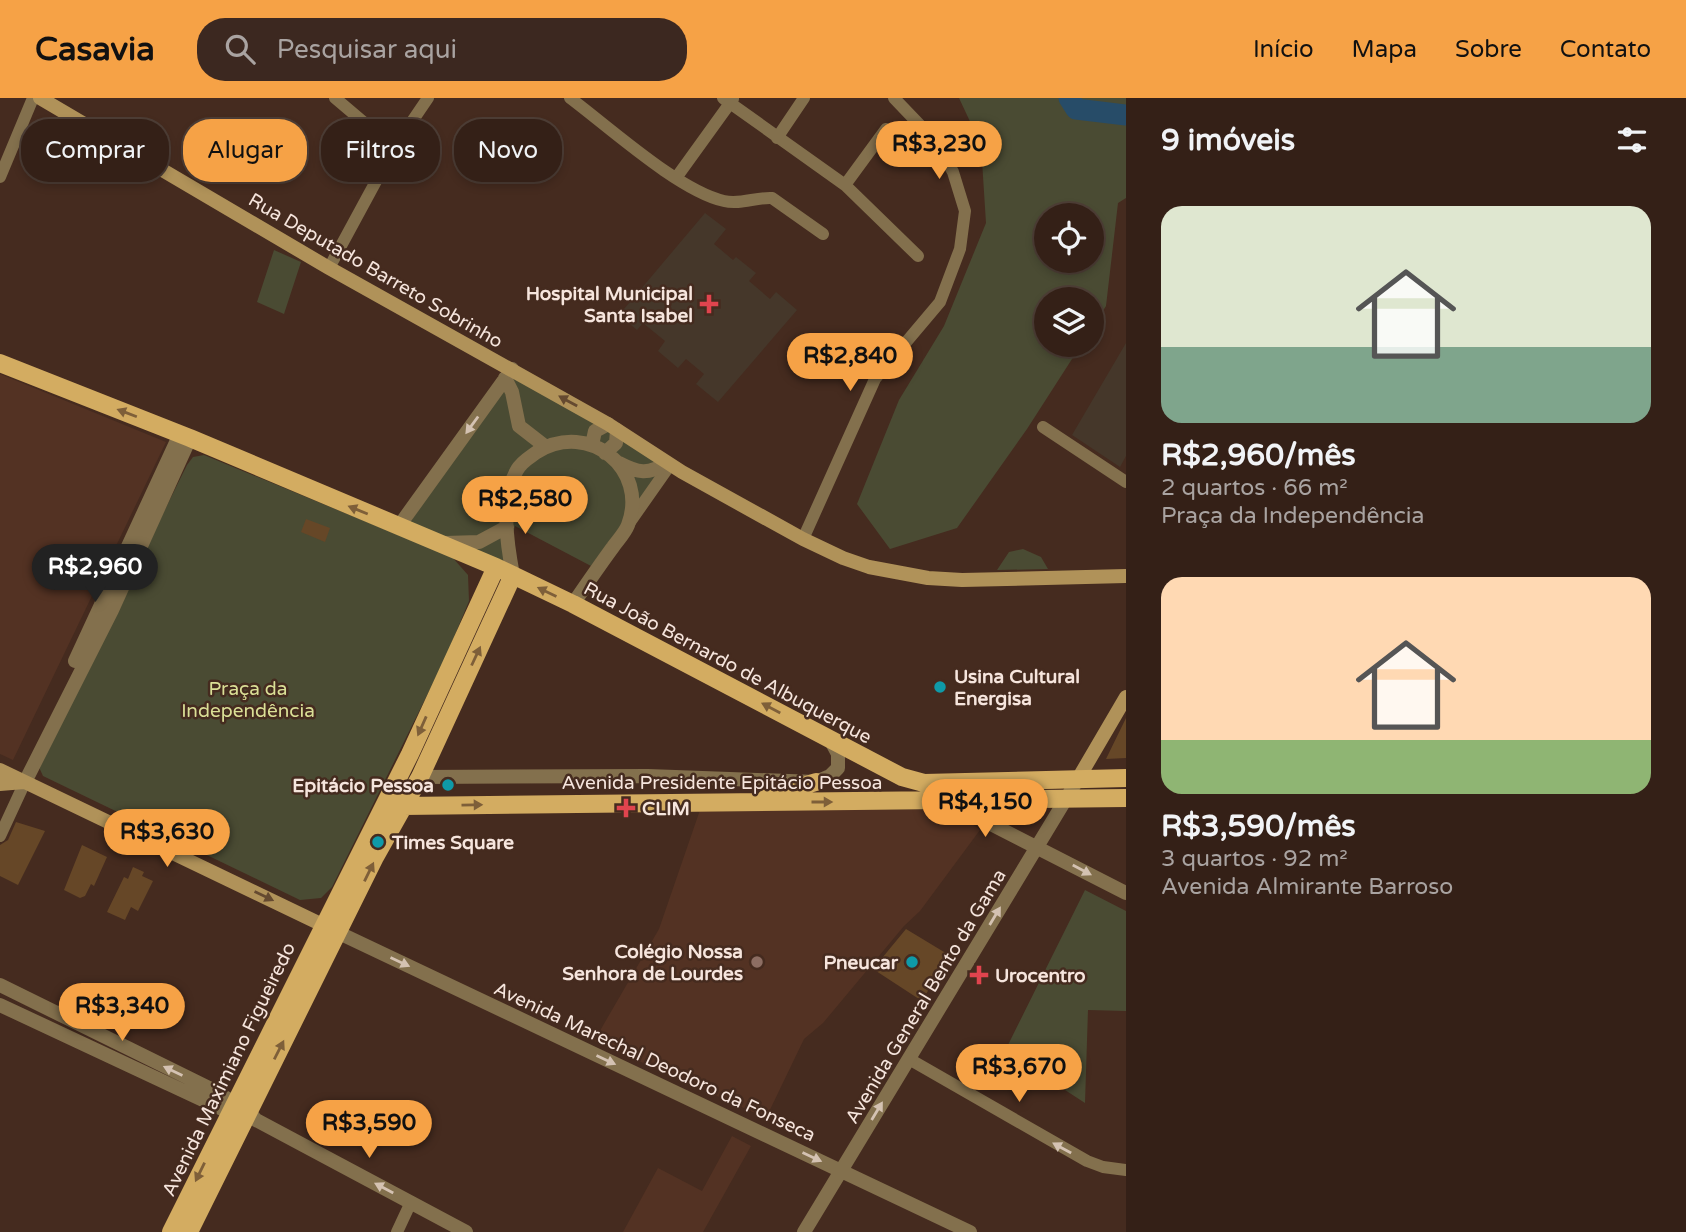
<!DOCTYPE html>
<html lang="pt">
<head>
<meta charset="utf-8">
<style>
  :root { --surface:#342017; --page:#3c2820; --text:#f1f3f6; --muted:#a9a3a1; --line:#4e3e36; --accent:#f6a246 }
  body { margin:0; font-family:"Varela Round",sans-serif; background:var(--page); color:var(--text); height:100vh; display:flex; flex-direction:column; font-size:26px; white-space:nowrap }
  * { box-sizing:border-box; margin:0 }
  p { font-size:23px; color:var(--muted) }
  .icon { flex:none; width:38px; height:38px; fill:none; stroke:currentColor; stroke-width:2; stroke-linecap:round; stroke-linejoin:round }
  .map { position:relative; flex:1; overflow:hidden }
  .panel { display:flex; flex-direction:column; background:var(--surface); width:560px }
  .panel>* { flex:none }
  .top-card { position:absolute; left:21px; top:21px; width:665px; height:63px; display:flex; gap:14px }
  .fabs { position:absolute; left:1034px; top:105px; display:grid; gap:14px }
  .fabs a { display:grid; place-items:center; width:70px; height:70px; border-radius:50%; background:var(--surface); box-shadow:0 4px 10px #0003,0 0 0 2px var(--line); font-size:35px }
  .price { position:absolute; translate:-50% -60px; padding:0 16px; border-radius:24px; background:var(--accent); color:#111; font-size:23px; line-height:46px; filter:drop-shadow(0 2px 4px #0008) }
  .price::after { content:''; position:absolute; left:50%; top:42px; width:21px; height:16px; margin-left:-10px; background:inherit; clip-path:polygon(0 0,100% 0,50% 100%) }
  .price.on { background:#222; color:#fff }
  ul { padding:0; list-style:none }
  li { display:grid; align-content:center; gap:14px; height:371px; padding:0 35px }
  li span { display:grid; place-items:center; height:217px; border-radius:21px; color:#555 }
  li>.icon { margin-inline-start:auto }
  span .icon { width:126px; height:126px; fill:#fffc; stroke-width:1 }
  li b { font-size:30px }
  h2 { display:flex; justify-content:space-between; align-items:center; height:84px; padding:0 35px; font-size:30px }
  .chip { padding:0 24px; border-radius:28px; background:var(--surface); box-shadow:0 4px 10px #0003,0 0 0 2px var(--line); font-size:24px; line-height:63px }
  .chip.on { background:var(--accent); color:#111 }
  header { display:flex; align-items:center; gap:42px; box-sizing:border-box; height:98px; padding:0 35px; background:var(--accent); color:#111 }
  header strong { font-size:33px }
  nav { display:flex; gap:38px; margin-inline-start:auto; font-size:24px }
  .search { width:490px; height:63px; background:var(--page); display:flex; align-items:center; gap:18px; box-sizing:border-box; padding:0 24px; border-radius:28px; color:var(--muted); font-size:26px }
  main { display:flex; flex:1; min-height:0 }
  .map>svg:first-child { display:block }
</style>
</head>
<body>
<header>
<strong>Casavia</strong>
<div class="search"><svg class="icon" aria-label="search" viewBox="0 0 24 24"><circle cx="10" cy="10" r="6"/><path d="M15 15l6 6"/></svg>Pesquisar aqui</div>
<nav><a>Início</a><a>Mapa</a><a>Sobre</a><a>Contato</a></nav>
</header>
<main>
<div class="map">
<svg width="1126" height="1134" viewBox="0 0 1126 1134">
  <rect width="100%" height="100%" fill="#452b1f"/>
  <!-- built -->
  <path fill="#533223" d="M 0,276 L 166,344 L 13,662 L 0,656 Z
    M 700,712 L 943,712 L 962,718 L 980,732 L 920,813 L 904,828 L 823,925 L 804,941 L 766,1020 L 594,943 L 659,831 Z
    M 732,1038 L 751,1048 L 703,1134 L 623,1134 L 658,1070 L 702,1093 Z"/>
  <!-- medical -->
  <path fill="#45372a" d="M 705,115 L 726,131 L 714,146 L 733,162 L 736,159 L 756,175 L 749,183 L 770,201 L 776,194 L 797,212 L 718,304 L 696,286 L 704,276 L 686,261 L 678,270 L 658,253 L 665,243 L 643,225 L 637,232 L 619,217 Z
    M 1126,245 L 1126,358 L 1120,369 L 1072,337 Z"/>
  <!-- green -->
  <path fill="#4a4b33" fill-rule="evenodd" d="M 959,0 L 1126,0 L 1126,100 L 1118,105 L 1106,208 L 1092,230 L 1092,201 L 1046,201 L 1046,247 L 1081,247 L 1027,331 L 957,430 L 890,451 L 857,406 L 899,302 L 944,228 L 986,125 L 981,47 ZM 1046,117 L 1092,117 L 1092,163 L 1046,163 Z
    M 274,152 L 301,164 L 284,216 L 257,204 Z
    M 512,271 L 667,365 L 591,468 L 515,428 L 505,465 L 409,426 Z
    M 204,357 L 452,459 L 468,477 L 469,503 L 445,561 L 332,789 L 321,800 L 300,802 L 43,678 L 38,667 L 187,367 L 193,359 Z
    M 1023,451 L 1041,459 L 1048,471 L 997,472 L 1009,454 Z
    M 1085,792 L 1126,813 L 1126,913 L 1088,912 L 1085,1005 L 1005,953 Z"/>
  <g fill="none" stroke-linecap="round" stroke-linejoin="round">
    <!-- river -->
    <path stroke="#274c68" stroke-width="21" d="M 1069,0 L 1076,11 L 1126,17"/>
  </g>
  <!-- building -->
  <path fill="#664727" d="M 306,421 L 330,430 L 325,444 L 301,434 Z
    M 1126,620 L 1126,660 L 1106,661 Z
    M 16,724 L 45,733 L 18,787 L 0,778 L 0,747 L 8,742 Z
    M 82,747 L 107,759 L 94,788 L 91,786 L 85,798 L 80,800 L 64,792 Z
    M 133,769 L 144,774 L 142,778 L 153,783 L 138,813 L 131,809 L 125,822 L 107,814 L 124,779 L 128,781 Z
    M 906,831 L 949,857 L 922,903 L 873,871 Z"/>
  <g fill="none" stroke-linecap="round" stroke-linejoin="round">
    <!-- minor -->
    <path stroke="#83704d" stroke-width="12" d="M 335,0 L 394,50
      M 570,0 C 609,29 679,93 724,103 C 740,107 756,99 772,100 L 823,136
      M 723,0 L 845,87 L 918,158
      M 777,40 L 804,0
      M 0,79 L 33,0
      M 676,80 L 733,1
      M 845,87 L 886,31
      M 329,170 L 394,50 L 428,0
      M 1043,329 L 1126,384
      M 630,424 L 670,367
      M 803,441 L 875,281 L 940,204 L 960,151 L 965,113 L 953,74 L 937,45 L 894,0
      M 0,738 L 25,684
      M 909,961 L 1087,1063 L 1103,1069 L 1126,1072
      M 397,1134 L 411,1104"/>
    <!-- tertiary -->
    <path stroke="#83704d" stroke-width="14" d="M 505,280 L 512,294 L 519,328 L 546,349
      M 592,347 L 595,333 L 608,326
      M 605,355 L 616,345 L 617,332
      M 619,365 C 638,375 648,377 667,365
      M 399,428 L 512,271
      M 445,445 L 479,444 L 507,429
      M 513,477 C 507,446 500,401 517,372 C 522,363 529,360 537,354 C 589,322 649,371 628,427 C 625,435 617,443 613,449 C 599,468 586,487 573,506
      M 75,563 L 180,336
      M 420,679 L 648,678 L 816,684 L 830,678 L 838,670 L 838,656 L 831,643
      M 25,684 L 112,512 L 190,340
      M 946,703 L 1126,795
      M 339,835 L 970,1134
      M 0,887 L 211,991 L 248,1013 L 256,1022 L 466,1134
      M 0,907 L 237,1018
      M 804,1134 L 1078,681"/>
    <!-- secondary -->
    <path stroke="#b09259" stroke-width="14" d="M 40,0 L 329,170 L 608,326 L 682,374 L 803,441 L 843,460 L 869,469 L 928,480 L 962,482 L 1126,478
      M 0,672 L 331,831
      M 1078,681 L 1126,599
      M 0,686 L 24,684"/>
    <!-- primary -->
    <path stroke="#d3ac61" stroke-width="18" d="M 0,265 L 190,340 L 496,469
      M 767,699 L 816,684
      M 403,708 L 1126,700
      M 171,1134 L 410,656 L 496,469 L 573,506 L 902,679 L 924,685 L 1126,680
      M 189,1134 L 375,759 L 420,679 L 513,477"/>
  </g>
  <!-- one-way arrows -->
  <defs><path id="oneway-solid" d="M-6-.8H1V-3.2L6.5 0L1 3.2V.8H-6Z" transform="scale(1.75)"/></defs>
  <g fill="#654a30">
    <use href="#oneway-solid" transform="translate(568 303) rotate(-151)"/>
    <use href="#oneway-solid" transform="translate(264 798) rotate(26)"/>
  </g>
  <g fill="#7e5f39">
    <use href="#oneway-solid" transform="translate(127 315) rotate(-159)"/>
    <use href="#oneway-solid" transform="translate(358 412) rotate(-158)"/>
    <use href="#oneway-solid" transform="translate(547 494) rotate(-154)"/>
    <use href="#oneway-solid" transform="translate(476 558) rotate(-65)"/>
    <use href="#oneway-solid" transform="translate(771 610) rotate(-152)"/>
    <use href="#oneway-solid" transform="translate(422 628) rotate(114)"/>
    <use href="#oneway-solid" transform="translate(822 704)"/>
    <use href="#oneway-solid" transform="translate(472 707) rotate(-1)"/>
    <use href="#oneway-solid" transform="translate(369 774) rotate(-64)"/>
    <use href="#oneway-solid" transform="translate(279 952) rotate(-63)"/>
    <use href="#oneway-solid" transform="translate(200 1074) rotate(116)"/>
  </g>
  <g fill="#d4c2b2">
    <use href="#oneway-solid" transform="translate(472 327) rotate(126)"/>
    <use href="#oneway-solid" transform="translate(1082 772) rotate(28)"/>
    <use href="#oneway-solid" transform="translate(995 818) rotate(-59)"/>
    <use href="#oneway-solid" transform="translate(400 864) rotate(25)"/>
    <use href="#oneway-solid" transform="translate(606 962) rotate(25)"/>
    <use href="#oneway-solid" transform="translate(173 973) rotate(-154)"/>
    <use href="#oneway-solid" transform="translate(877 1013) rotate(-59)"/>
    <use href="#oneway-solid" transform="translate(1062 1050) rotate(-151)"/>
    <use href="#oneway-solid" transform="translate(812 1059) rotate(25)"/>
    <use href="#oneway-solid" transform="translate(384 1090) rotate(-152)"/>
  </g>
  <!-- markers -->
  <g fill="#e0444e" stroke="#452b1f" stroke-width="2.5">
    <path d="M705.5 195.5h7v7h7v7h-7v7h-7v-7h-7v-7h7z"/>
    <path d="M622.5 699.5h7v7h7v7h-7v7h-7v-7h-7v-7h7z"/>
    <path d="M975.5 866.5h7v7h7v7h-7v7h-7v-7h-7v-7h7z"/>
  </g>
  <g fill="#0f9aa8" stroke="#452b1f" stroke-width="2.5">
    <circle cx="940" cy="589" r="7"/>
    <circle cx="448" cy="687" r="7"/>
    <circle cx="378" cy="744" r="7"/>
    <circle cx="912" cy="864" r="7"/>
  </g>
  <circle fill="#8d6e63" stroke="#452b1f" stroke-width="2.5" cx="757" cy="864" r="7"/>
  <g text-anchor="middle" stroke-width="5" stroke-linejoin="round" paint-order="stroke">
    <!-- street labels -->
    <g font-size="19" fill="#f6e5dd" stroke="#452b1f">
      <text transform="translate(376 172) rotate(30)" y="7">Rua Deputado Barreto Sobrinho</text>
      <text transform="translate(728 564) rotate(28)" y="7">Rua João Bernardo de Albuquerque</text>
      <text x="722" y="691">Avenida Presidente Epitácio Pessoa</text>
      <text transform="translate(925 898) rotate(-59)" y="7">Avenida General Bento da Gama</text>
      <text transform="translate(655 963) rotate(25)" y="7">Avenida Marechal Deodoro da Fonseca</text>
      <text transform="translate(228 971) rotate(-64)" y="7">Avenida Maximiano Figueiredo</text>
    </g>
    <!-- poi labels -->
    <g font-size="19" font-weight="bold" fill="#f6e5dd" stroke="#452b1f" text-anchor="end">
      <text x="693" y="202">Hospital Municipal<tspan x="693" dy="22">Santa Isabel</tspan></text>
      <text x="954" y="585" text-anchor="start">Usina Cultural<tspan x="954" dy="22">Energisa</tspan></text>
      <text x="434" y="694">Epitácio Pessoa</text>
      <text x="642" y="717" text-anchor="start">CLIM</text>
      <text x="392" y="751" text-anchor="start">Times Square</text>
      <text x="743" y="860">Colégio Nossa<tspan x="743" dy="22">Senhora de Lourdes</tspan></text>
      <text x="898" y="871">Pneucar</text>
      <text x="995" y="884" text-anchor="start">Urocentro</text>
    </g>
    <!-- park labels -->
    <g font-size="19" fill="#dadf96" stroke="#452b1f">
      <text x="248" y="597">Praça da<tspan x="248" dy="22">Independência</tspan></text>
    </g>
  </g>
</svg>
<div class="fabs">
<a><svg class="icon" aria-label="locate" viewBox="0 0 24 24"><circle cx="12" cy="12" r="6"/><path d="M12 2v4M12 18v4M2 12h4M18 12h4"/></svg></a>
<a><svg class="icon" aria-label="layers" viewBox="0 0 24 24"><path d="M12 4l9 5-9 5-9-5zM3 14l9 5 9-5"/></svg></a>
</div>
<b class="price" style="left:939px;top:83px">R$3,230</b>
<b class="price" style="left:850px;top:295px">R$2,840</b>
<b class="price" style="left:525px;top:438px">R$2,580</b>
<b class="price on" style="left:95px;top:506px">R$2,960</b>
<b class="price" style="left:985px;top:741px">R$4,150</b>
<b class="price" style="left:167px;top:771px">R$3,630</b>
<b class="price" style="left:122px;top:945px">R$3,340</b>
<b class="price" style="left:1019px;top:1006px">R$3,670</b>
<b class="price" style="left:369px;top:1062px">R$3,590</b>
<div class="top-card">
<a class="chip">Comprar</a>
<a class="chip on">Alugar</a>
<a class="chip">Filtros</a>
<a class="chip">Novo</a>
</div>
</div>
<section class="panel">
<h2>9 imóveis<svg class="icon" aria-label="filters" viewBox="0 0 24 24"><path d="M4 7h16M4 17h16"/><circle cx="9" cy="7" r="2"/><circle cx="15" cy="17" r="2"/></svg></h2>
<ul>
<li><span style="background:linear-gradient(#dfe7d0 65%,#7fa58c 0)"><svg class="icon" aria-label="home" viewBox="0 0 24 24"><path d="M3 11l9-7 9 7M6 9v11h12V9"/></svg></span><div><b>R$2,960/mês</b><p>2 quartos · 66 m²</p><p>Praça da Independência</p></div></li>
<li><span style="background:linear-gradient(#ffd9b3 75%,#8fb573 0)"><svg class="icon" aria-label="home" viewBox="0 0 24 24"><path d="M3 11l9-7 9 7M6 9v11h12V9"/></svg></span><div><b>R$3,590/mês</b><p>3 quartos · 92 m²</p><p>Avenida Almirante Barroso</p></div></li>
</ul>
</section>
</main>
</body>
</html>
